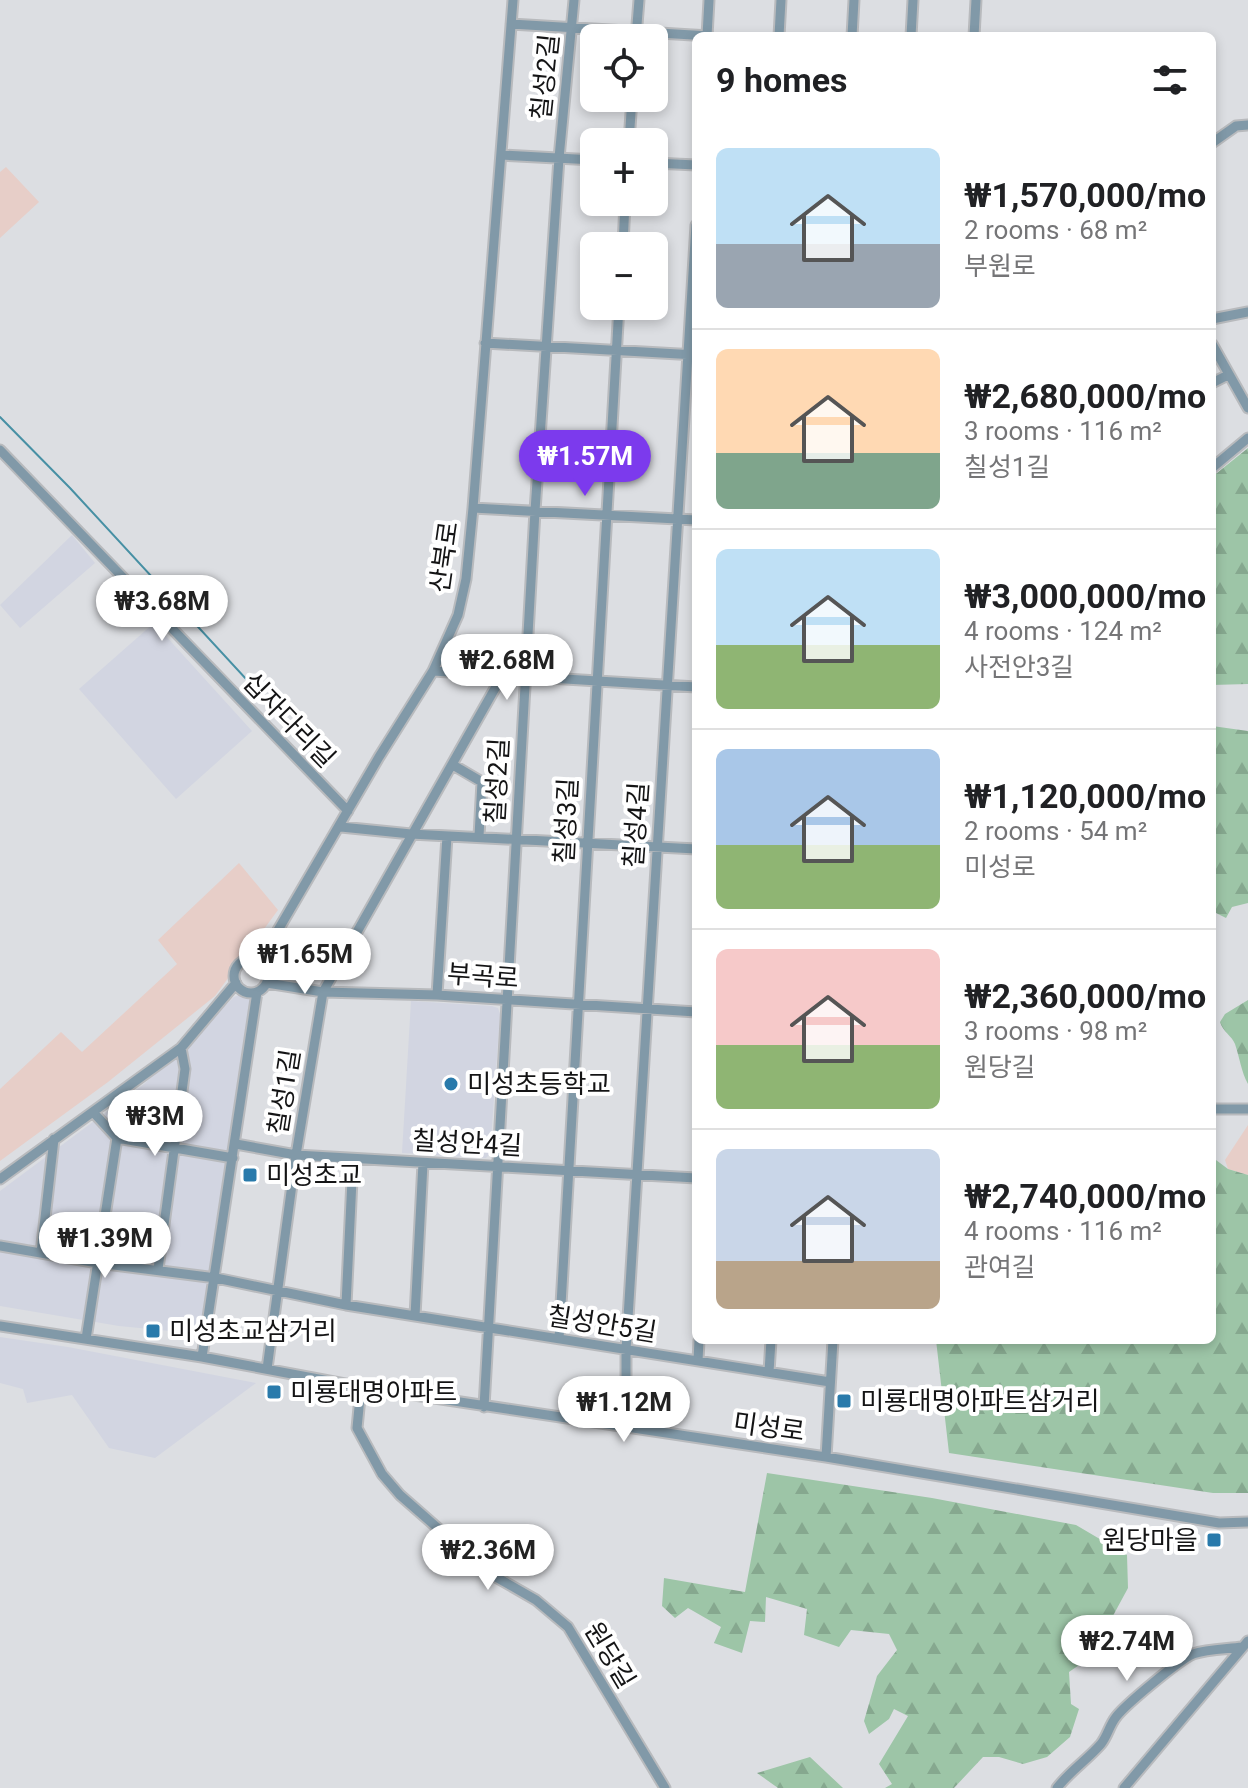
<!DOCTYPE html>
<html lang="en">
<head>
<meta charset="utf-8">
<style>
  :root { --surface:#fff; --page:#f2f2f2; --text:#202124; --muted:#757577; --line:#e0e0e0; --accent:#7c3aed }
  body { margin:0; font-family:Roboto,"Noto Sans KR",sans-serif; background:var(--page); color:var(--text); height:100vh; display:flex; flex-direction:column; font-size:30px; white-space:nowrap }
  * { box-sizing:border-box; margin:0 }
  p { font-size:26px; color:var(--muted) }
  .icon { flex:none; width:44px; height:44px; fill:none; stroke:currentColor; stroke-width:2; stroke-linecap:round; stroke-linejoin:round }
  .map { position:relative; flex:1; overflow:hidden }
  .panel { position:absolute; left:692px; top:32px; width:524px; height:1312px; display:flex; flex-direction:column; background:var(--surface); border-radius:12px; box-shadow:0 4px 12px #0003 }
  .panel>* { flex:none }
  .controls { position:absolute; left:580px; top:24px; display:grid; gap:16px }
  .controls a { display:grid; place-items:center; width:88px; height:88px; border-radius:12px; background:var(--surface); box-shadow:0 4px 12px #0003; font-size:40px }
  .price { position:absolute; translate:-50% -68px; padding:0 18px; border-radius:28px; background:#fff; color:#222; font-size:26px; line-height:52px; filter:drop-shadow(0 2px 4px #0008) }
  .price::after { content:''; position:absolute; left:50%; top:48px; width:24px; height:18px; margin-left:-12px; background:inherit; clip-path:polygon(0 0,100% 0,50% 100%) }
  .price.current { background:var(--accent); color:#fff }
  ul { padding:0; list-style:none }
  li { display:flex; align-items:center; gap:24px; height:200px; padding:0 24px }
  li+li { border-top:2px solid var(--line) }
  li span { display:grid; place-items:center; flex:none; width:224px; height:160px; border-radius:12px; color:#555 }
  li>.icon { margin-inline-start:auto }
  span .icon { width:96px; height:96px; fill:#fffc; stroke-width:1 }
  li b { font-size:34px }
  h2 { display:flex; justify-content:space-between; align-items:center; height:96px; padding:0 24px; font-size:34px }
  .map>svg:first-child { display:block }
</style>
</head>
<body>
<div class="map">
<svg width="1248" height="1788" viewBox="0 0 1248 1788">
  <defs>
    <pattern id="forest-firs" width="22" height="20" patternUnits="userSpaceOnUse" patternTransform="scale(2)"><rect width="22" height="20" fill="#9dc5a7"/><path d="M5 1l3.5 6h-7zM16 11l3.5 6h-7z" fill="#86a88f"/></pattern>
  </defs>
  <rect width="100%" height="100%" fill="#dcdee2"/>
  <!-- built -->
  <path fill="#d2d5e1" d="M 72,535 L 95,563 L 20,628 L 0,605 Z
    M 154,623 L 252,731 L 176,799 L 79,689 Z
    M 242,994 L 251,997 L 215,1260 L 201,1334 L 119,1326 L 0,1306 L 0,1191 L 144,1084 L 234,997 Z
    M 411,1001 L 492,1006 L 498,1008 L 500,1014 L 490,1154 L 486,1158 L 402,1153 Z
    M 0,1337 L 68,1347 L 256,1383 L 155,1458 L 109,1448 L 72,1395 L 27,1403 L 23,1389 L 0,1383 Z"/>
  <!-- industrial -->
  <path fill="#e7cec8" d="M 6,167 L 39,202 L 0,238 L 0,172 Z
    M 239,863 L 278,910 L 215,996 L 108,1082 L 0,1161 L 0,1089 L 61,1032 L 82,1052 L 177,964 L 158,940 Z
    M 1248,1125 L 1248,1175 L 1228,1169 L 1225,1160 Z"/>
  <!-- forest -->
  <path fill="url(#forest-firs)" d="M 1248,448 L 1248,684 L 1212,685 L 1212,477 Z
    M 1212,726 L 1248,731 L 1248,903 L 1232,907 L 1226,918 L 1212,911 Z
    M 1248,1000 L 1248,1084 C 1241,1071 1240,1059 1235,1044 C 1232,1036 1223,1032 1220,1022 L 1225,1014 Z
    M 1212,1157 L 1228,1169 L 1248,1175 L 1248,1493 L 1213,1493 L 949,1453 L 936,1340 L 1212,1340 Z
    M 767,1473 L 932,1498 L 1076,1525 L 1127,1555 L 1128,1588 L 1101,1638 L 1108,1645 L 1069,1672 L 1071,1704 L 1079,1709 L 1070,1737 L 1047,1757 L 1023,1764 L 999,1757 L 983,1757 L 954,1788 L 885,1788 L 892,1784 L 879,1764 L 908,1716 L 894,1709 L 889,1719 L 869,1734 L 864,1721 L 877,1676 L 897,1650 L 889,1634 L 851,1630 L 839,1647 L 804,1635 L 807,1609 L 766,1597 L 765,1622 L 750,1621 L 742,1653 L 714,1643 L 721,1627 L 688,1608 L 675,1618 L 662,1606 L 664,1578 L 745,1592 Z
    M 810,1757 L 843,1788 L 778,1788 L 757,1773 Z"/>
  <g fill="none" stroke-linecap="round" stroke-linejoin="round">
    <!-- stream -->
    <path stroke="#4790a4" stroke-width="2" d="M 0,417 L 70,488 L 272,707"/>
    <!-- minor casing -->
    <g stroke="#b8babd" stroke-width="13">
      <path id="minor" d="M 511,24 L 709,36
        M 707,36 L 709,0
        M 779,36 L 781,0
        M 852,36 L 854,0
        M 911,36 L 913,0
        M 974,36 L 976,0
        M 636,37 L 639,0
        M 629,142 L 632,98
        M 1212,143 L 1236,126 L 1248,125
        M 501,155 L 594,160
        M 654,163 L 696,165
        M 623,246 L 625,202
        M 1212,319 L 1248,312
        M 485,343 L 696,355
        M 1212,344 L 1248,408
        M 1212,383 L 1228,375
        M 0,450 L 348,811
        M 1212,468 L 1248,438
        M 473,508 L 696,520
        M 433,671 L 696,687
        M 453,765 L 482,782 L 479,836
        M 341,827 L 411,834 L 696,849
        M234 976a17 17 0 1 1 34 0a17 17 0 1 1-34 0Z
        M 260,961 L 379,757 L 433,671 L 458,615 L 466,579 L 473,508 L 513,0
        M 267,983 L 323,992 L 437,995 L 696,1012
        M 437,995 L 447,836
        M 1212,1109 L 1248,1109
        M 93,1112 L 117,1138 L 233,1158
        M 236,1144 L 296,1155 L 696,1178
        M 0,1179 L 181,1048 L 236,983
        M 0,1246 L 98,1263 L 216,1278 L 346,1305 L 830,1382
        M 41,1253 L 54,1139
        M 158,1269 L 185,1069 L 181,1048
        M 346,1305 L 353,1159
        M 415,1316 L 423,1163
        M 0,1326 L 202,1357 L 361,1387 L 826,1457 L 1219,1523 L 1248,1522
        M 86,1339 L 117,1138
        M 559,1339 L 619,306
        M 202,1357 L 257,992
        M 698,1361 L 699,1340
        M 267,1369 L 296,1155 L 323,992 L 502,676
        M 769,1372 L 771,1340
        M 361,1387 L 357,1428 L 382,1474 L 400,1495 L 489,1573 L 536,1600 L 568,1627 L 665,1788
        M 484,1407 L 535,511 L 559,158 L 574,0
        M 626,1428 L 626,1350 L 696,225
        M 826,1457 L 833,1340
        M 1057,1788 C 1070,1771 1087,1760 1101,1744 C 1108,1735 1109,1726 1116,1717 C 1125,1705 1179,1660 1193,1654 C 1207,1649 1227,1649 1242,1647
        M 1124,1788 L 1248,1641"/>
    </g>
    <!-- minor -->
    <use href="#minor" stroke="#8199a8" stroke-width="9"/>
  </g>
  <!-- markers -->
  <g fill="#297aab" stroke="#fff" stroke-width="3">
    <circle cx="451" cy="1084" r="8"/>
    <rect x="242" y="1167" width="16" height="16" rx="4"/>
    <rect x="145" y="1323" width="16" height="16" rx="4"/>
    <rect x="266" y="1384" width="16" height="16" rx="4"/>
    <rect x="836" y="1393" width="16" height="16" rx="4"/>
    <rect x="1206" y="1532" width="16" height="16" rx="4"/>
  </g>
  <g text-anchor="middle" stroke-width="8" stroke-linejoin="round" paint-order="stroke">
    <!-- street labels -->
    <g font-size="26" fill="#141415" stroke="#fff">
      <text transform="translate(545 77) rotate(-84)" y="9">칠성2길</text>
      <text transform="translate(444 557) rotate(-82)" y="9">산북로</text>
      <text transform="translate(289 720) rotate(46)" y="9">십자다리길</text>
      <text transform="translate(497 781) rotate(-87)" y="9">칠성2길</text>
      <text transform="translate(566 821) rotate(-87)" y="9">칠성3길</text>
      <text transform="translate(636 825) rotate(-86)" y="9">칠성4길</text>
      <text transform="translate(483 976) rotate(4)" y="9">부곡로</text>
      <text transform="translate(284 1092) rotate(-81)" y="9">칠성1길</text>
      <text transform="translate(467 1143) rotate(3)" y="9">칠성안4길</text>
      <text transform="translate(602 1324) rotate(9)" y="9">칠성안5길</text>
      <text transform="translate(769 1427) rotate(8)" y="9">미성로</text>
      <text transform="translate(610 1655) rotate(59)" y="9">원당길</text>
    </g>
    <!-- poi labels -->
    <g font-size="26" fill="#141415" stroke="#fff" text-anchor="start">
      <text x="467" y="1093">미성초등학교</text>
      <text x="266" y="1184">미성초교</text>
      <text x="169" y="1340">미성초교삼거리</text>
      <text x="290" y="1401">미룡대명아파트</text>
      <text x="860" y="1410">미룡대명아파트삼거리</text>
      <text x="1198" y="1549" text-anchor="end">원당마을</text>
    </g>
  </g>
</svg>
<div class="controls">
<a><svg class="icon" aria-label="locate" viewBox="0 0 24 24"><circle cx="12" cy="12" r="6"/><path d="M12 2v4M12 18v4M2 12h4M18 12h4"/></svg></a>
<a>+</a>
<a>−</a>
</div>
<b class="price current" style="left:585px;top:498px">₩1.57M</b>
<b class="price" style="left:162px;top:643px">₩3.68M</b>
<b class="price" style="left:507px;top:702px">₩2.68M</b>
<b class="price" style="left:305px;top:996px">₩1.65M</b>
<b class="price" style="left:155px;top:1158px">₩3M</b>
<b class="price" style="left:105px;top:1280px">₩1.39M</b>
<b class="price" style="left:624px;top:1444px">₩1.12M</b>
<b class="price" style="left:488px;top:1592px">₩2.36M</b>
<b class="price" style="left:1127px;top:1683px">₩2.74M</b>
<section class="panel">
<h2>9 homes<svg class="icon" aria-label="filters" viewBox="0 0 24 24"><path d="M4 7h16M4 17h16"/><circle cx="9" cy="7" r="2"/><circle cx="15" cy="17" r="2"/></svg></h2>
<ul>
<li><span style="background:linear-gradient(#bfe0f5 60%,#9aa5b1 0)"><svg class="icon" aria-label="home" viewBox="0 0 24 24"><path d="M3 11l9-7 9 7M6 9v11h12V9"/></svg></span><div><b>₩1,570,000/mo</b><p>2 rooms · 68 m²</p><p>부원로</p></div></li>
<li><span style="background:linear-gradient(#ffd9b3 65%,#7fa58c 0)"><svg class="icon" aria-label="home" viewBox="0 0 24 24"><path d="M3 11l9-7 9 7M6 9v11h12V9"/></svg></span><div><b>₩2,680,000/mo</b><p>3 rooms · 116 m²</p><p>칠성1길</p></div></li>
<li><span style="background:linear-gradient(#bfe0f5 60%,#8fb573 0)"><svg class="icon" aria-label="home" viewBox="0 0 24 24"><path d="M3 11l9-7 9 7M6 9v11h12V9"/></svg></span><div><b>₩3,000,000/mo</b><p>4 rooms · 124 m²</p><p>사전안3길</p></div></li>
<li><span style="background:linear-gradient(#a9c7e8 60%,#8fb573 0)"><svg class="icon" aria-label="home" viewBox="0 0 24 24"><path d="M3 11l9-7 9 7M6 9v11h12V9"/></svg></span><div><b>₩1,120,000/mo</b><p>2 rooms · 54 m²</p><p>미성로</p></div></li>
<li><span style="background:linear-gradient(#f6c9c9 60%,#8fb573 0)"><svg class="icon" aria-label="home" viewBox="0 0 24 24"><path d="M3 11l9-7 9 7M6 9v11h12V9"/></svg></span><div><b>₩2,360,000/mo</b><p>3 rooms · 98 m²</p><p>원당길</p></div></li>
<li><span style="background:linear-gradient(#c9d6e8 70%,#b9a48a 0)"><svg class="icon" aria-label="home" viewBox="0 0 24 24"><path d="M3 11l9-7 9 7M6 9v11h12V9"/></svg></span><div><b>₩2,740,000/mo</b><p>4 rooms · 116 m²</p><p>관여길</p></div></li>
</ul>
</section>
</div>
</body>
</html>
